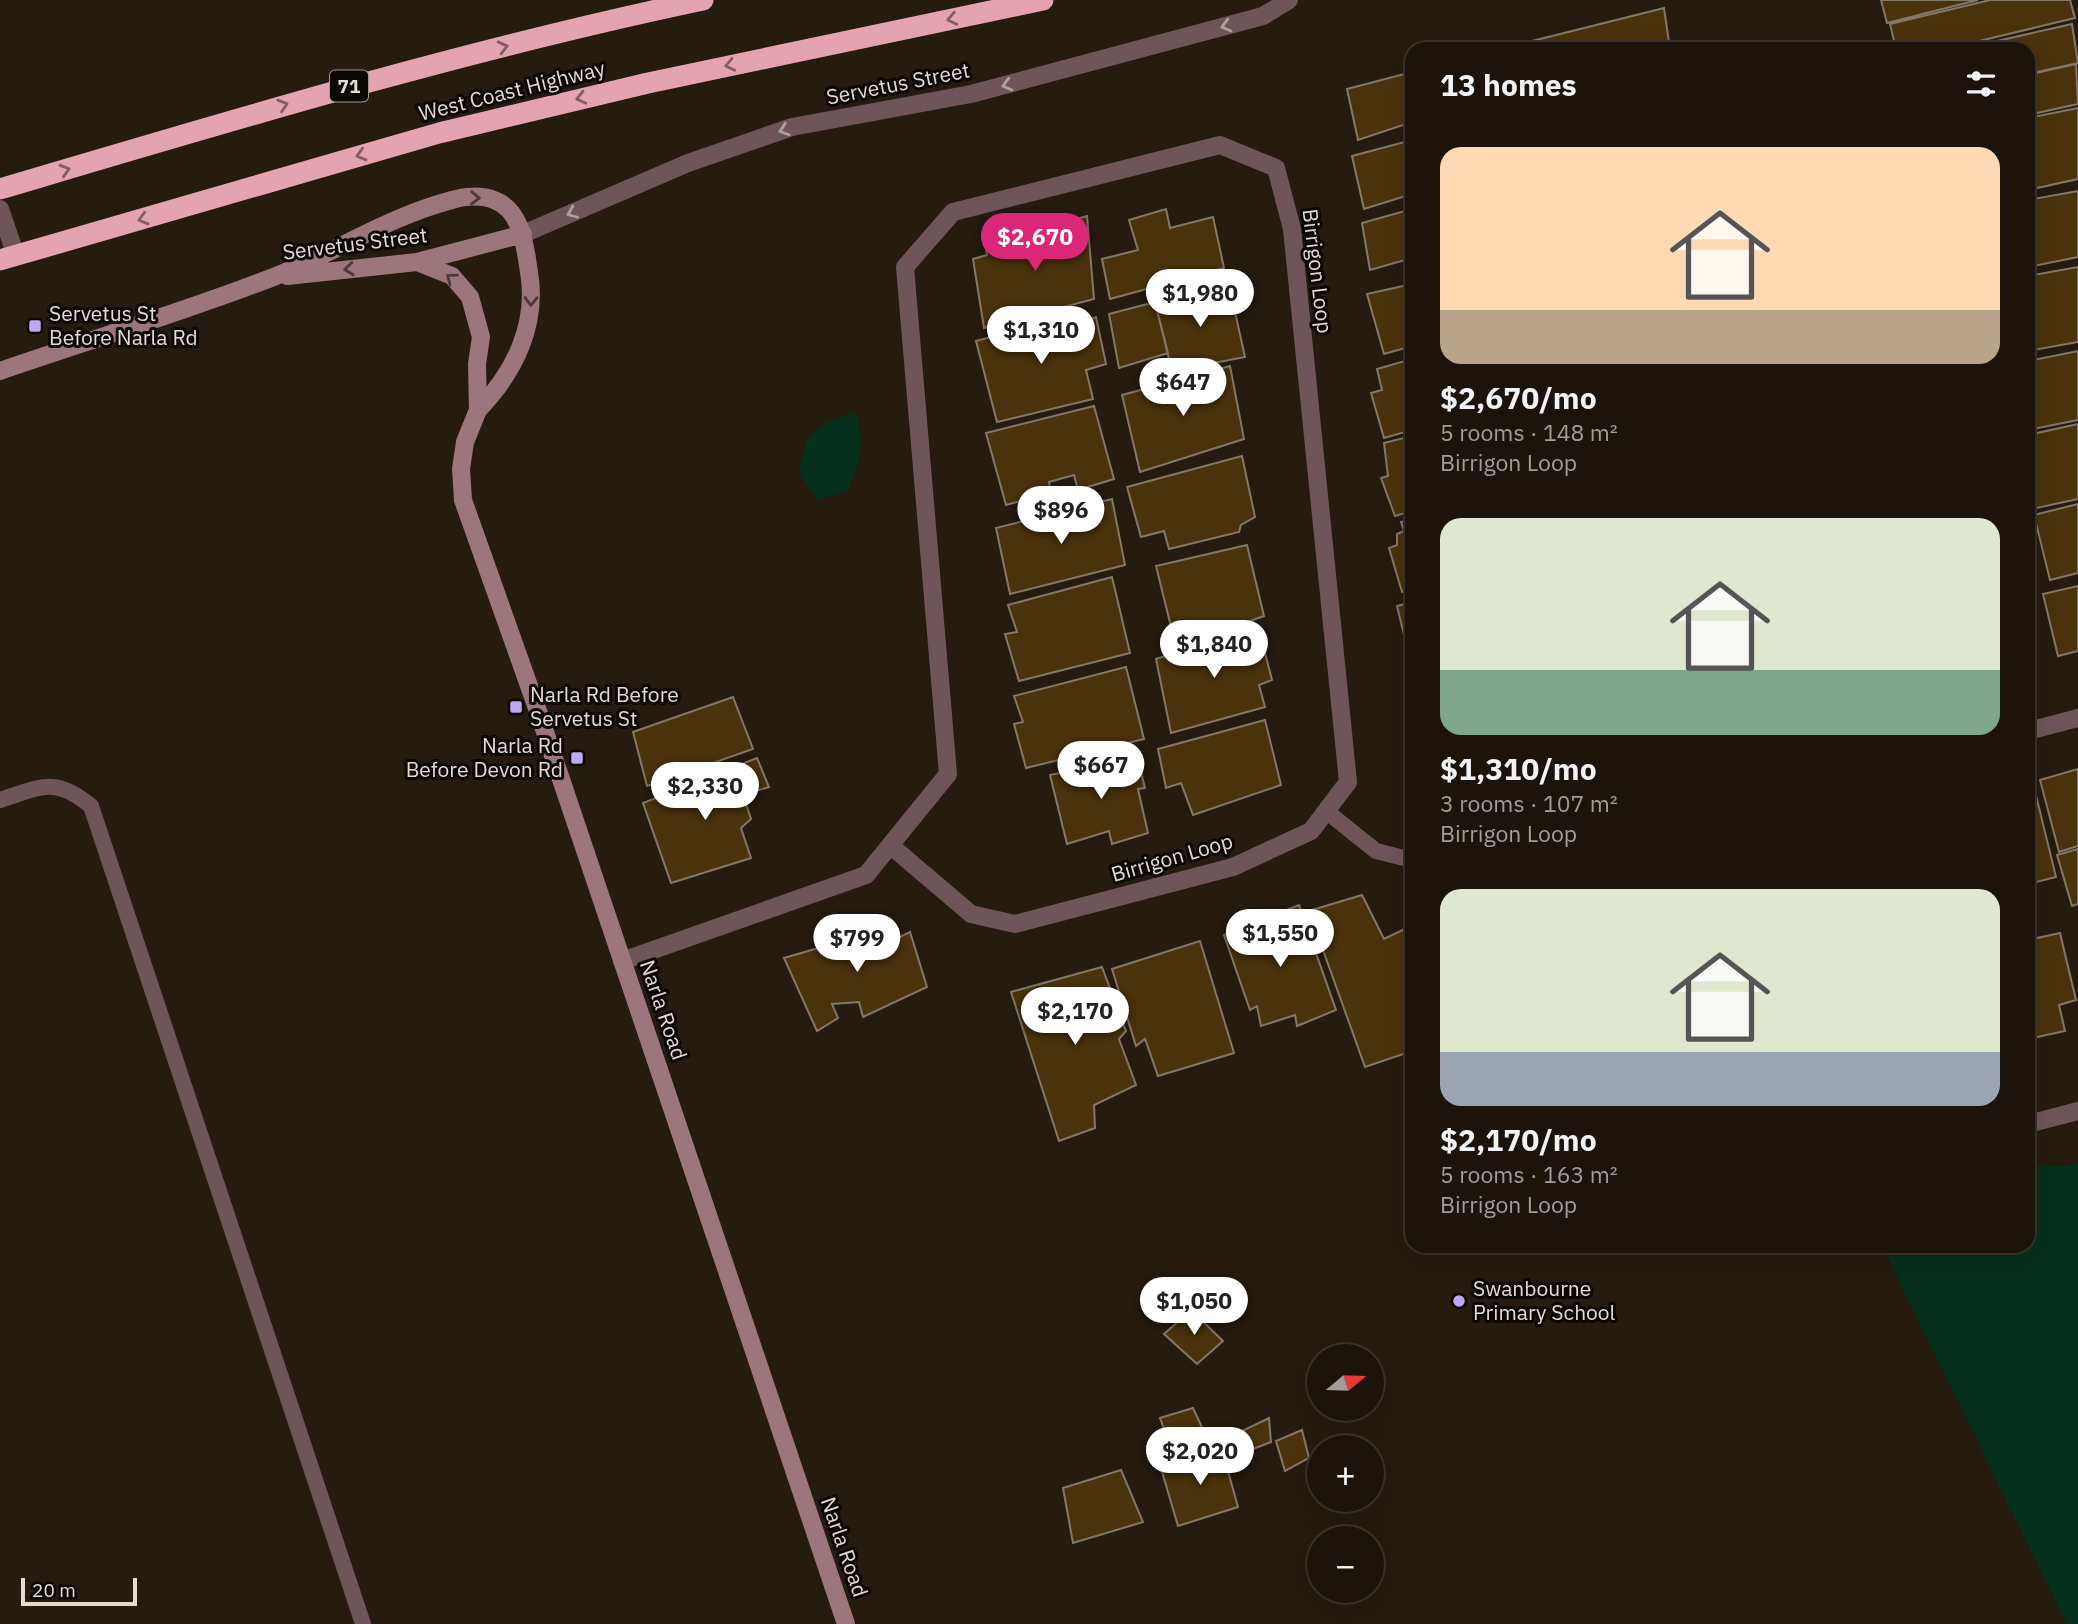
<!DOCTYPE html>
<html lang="en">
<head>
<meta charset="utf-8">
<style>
  :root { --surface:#1c140b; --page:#292119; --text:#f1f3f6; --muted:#a09e9d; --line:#3a332c; --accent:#db2777 }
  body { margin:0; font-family:"IBM Plex Sans",sans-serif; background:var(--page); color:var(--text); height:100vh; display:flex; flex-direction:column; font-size:26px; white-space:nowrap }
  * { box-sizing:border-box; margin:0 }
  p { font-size:23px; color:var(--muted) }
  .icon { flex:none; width:38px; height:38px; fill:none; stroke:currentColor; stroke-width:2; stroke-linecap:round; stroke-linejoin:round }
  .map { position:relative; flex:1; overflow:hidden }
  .drawer { position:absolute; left:1405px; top:42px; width:630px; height:1211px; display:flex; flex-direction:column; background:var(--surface); border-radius:21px; box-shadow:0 7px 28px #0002,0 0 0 2px var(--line) }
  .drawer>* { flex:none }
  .needle { width:46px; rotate:71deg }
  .fabs { position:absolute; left:1307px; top:1344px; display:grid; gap:14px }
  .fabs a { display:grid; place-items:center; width:77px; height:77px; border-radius:50%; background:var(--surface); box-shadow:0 7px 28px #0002,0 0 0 2px var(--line); font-size:35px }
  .scale { position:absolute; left:21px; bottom:18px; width:116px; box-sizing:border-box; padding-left:7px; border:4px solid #e3dbd4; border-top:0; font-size:19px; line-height:24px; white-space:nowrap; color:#e3dbd4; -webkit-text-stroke:5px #0b0703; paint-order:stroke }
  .price { position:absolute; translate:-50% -60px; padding:0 16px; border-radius:24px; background:#fff; color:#222; font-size:23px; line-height:46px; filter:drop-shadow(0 2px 4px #0008) }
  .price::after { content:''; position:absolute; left:50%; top:42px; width:21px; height:16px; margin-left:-10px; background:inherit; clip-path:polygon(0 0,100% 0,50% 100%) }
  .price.selected { background:var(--accent); color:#fff }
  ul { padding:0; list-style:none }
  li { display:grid; align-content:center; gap:14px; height:371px; padding:0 35px }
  li span { display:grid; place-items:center; height:217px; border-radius:21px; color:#555 }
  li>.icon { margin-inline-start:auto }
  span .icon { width:126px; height:126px; fill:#fffc; stroke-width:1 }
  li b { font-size:30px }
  h2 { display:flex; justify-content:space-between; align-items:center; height:84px; padding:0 35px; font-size:30px }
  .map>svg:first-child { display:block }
</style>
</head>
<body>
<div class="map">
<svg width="2078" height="1624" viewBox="0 0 2078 1624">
  <rect width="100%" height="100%" fill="#251b0f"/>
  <!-- green -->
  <path fill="#072f1d" d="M 856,412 C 864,442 861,464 847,491 L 818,500 L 799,474 C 805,430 814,426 856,412 Z
    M 2078,1163 L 2078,1624 L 2067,1624 L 1882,1246 L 2028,1246 L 2028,1165 L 2066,1166 Z"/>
  <!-- building -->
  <path fill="#4a320c" stroke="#837868" stroke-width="2" d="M 1881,0 L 1978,0 L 1887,23 Z
    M 1990,0 L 2070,0 L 2075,18 L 1946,49 L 1896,49 L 1890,24 Z
    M 1664,8 L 1670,49 L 1530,49 L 1528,42 Z
    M 2072,24 L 2078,63 L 2028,74 L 2028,49 L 1962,49 Z
    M 2076,64 L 2078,104 L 2028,115 L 2028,75 Z
    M 1412,72 L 1412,122 L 1358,140 L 1347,89 Z
    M 2078,108 L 2078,179 L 2028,190 L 2028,118 Z
    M 1412,140 L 1412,194 L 1364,209 L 1352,156 Z
    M 2078,191 L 2078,257 L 2028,267 L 2028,200 Z
    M 1166,209 L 1170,228 L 1213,217 L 1224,268 L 1110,299 L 1102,259 L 1138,250 L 1129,220 Z
    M 1412,209 L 1412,258 L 1370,270 L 1362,223 Z
    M 1087,216 L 1094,299 L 984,328 L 973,259 L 987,255 L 985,244 Z
    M 2078,267 L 2078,342 L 2028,351 L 2028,276 Z
    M 1412,284 L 1412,346 L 1384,354 L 1367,294 Z
    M 1229,285 L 1245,357 L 1172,371 L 1155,302 Z
    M 1155,302 L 1168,353 L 1119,368 L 1109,314 Z
    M 1074,315 L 1078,323 L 1096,317 L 1106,364 L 1086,370 L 1093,399 L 997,422 L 976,341 Z
    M 2078,351 L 2078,420 L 2028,430 L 2028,361 Z
    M 1412,359 L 1412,430 L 1384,438 L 1371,393 L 1382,390 L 1377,369 Z
    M 1230,366 L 1244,439 L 1140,472 L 1122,395 Z
    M 1094,406 L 1114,479 L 1078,490 L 1074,475 L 1049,482 L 1051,493 L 1006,505 L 986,433 Z
    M 2078,424 L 2078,499 L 2032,509 L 2028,491 L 2028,435 Z
    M 1412,436 L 1412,511 L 1395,516 L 1381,478 L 1388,476 L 1384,443 Z
    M 1242,456 L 1255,517 L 1241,525 L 1239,532 L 1169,549 L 1164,531 L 1141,537 L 1127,487 Z
    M 1112,499 L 1125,565 L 1010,594 L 996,528 Z
    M 2078,504 L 2078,573 L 2050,580 L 2034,515 Z
    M 1412,520 L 1412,588 L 1402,592 L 1389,548 L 1397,545 L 1397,534 L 1404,531 L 1401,522 Z
    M 1247,545 L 1264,616 L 1176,647 L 1156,566 Z
    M 1112,577 L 1130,653 L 1019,681 L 1005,634 L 1017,632 L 1008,605 Z
    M 2078,586 L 2078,651 L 2058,656 L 2043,594 Z
    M 1412,602 L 1412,668 L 1397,606 Z
    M 1258,626 L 1272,680 L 1259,685 L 1265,707 L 1171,733 L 1156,659 Z
    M 1126,667 L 1144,739 L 1026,768 L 1014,724 L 1023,722 L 1014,696 Z
    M 1412,684 L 1412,715 L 1404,686 Z
    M 733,697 L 753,749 L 647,786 L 633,732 Z
    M 1265,720 L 1281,785 L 1193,815 L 1181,783 L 1166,788 L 1158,749 Z
    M 1137,757 L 1145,788 L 1138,789 L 1148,833 L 1112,844 L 1109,831 L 1067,844 L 1050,775 Z
    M 757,758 L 769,787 L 743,795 L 751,819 L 741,828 L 751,858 L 671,883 L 643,803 Z
    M 2078,769 L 2078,846 L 2059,852 L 2040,780 Z
    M 2032,779 L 2056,877 L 2028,884 L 2028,780 Z
    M 2078,849 L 2078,904 L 2072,906 L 2057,855 Z
    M 1362,895 L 1384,939 L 1409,927 L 1412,936 L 1412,1051 L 1365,1067 L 1309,911 Z
    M 1299,905 L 1336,1010 L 1297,1026 L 1295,1015 L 1261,1026 L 1257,1006 L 1250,1010 L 1224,935 Z
    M 891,927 L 896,939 L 910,932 L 927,987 L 863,1017 L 859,1002 L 832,1004 L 838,1018 L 817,1031 L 784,958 Z
    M 2060,933 L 2076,1000 L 2059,1005 L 2065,1031 L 2028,1039 L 2028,940 Z
    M 1200,941 L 1234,1053 L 1158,1076 L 1145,1039 L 1136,1046 L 1112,969 Z
    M 1102,967 L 1126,1031 L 1119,1039 L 1136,1085 L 1094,1105 L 1095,1128 L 1059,1141 L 1011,992 Z
    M 1191,1310 L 1223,1341 L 1197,1364 L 1164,1334 Z
    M 1193,1408 L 1206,1436 L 1171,1448 L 1160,1418 Z
    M 1269,1418 L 1271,1442 L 1248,1451 L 1240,1432 Z
    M 1302,1430 L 1309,1458 L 1285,1471 L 1276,1441 Z
    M 1221,1446 L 1238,1507 L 1178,1526 L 1161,1468 Z
    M 1121,1470 L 1143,1522 L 1073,1543 L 1063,1488 Z"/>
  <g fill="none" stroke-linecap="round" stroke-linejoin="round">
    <!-- lane -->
    <path stroke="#6f555a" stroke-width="16" d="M 0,800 C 41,787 55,776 91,806 L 363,1624
      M 1326,811 L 1376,851 L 1412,860"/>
    <!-- street -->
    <path stroke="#6f555a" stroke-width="18" d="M 0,209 L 16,256
      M 523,234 L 688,163 L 792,127 L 971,94 L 1263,16 L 1289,0
      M 2028,731 L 2078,718
      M 622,961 L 866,875 L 948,774 L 905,267 L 953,212 L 1220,145 L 1276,168 L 1292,229 L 1348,782 L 1311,831 L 1233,867 L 1015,924 L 971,914 L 890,845
      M 2028,1124 L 2078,1111"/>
    <!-- secondary -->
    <path stroke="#9d757d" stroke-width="18" d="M 417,262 L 452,276 L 470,297 L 481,337 L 477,364 L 478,410 L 465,442 L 461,469 L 463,500 L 538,711 L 846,1624
      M 287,276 L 417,262 L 523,234
      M 0,371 C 90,340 183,312 271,278 C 333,254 387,217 452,200 C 464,196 482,195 494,200 C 522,210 525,246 529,272 C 538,325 514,373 478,410"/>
    <!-- highway -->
    <path stroke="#e3a3b1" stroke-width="21" d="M 0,189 C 233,120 465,50 703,0
      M 0,260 L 439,133 L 648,83 L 1043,0"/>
  </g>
  <!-- one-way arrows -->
  <defs><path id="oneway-chevron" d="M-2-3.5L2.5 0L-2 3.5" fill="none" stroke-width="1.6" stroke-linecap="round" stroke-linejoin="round" transform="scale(1.75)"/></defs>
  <g stroke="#825d63">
    <use href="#oneway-chevron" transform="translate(952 19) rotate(168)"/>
    <use href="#oneway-chevron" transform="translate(503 47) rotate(-14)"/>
    <use href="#oneway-chevron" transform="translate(730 65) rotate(168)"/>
    <use href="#oneway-chevron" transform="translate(581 98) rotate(167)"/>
    <use href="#oneway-chevron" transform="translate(283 105) rotate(-17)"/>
    <use href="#oneway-chevron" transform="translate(361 155) rotate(164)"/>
    <use href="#oneway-chevron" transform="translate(65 170) rotate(-17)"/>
    <use href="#oneway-chevron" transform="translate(143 219) rotate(164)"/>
  </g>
  <g stroke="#af9f9d">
    <use href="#oneway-chevron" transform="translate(1226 26) rotate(165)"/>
    <use href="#oneway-chevron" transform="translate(1007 85) rotate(165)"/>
    <use href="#oneway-chevron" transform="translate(784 130) rotate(162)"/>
    <use href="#oneway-chevron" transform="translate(572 213) rotate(157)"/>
  </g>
  <g stroke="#4d383a">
    <use href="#oneway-chevron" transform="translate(475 198) rotate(2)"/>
    <use href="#oneway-chevron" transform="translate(349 269) rotate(174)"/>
    <use href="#oneway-chevron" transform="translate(451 278) rotate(-143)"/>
    <use href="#oneway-chevron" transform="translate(531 301) rotate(91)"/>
  </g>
  <!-- markers -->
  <g fill="#bcaaf5" stroke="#0b0703" stroke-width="2.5">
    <rect x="28" y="319" width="14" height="14" rx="3.5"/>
    <rect x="509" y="700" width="14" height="14" rx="3.5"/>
    <rect x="570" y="751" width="14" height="14" rx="3.5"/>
    <circle cx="1459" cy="1301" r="7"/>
  </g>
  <g text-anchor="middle" stroke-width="6" stroke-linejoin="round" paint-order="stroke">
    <!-- shield labels -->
    <rect fill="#0b0703" stroke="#a29b95" stroke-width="2" x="330" y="70.5" width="38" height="31" rx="5"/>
    <g font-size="19" font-weight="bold" fill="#e3dbd4">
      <text x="349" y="93">71</text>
    </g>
    <!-- street labels -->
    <g font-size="21" fill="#e3dbd4" stroke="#0b0703">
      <text transform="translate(898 84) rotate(-11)" y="7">Servetus Street</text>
      <text transform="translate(512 91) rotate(-14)" y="7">West Coast Highway</text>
      <text transform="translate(355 244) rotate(-7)" y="7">Servetus Street</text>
      <text transform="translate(1317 271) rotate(83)" y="7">Birrigon Loop</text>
      <text transform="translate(1172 858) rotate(-16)" y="7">Birrigon Loop</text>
      <text transform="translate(663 1010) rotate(71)" y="7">Narla Road</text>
      <text transform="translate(844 1547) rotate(71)" y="7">Narla Road</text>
    </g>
    <!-- poi labels -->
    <g font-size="21" fill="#e3dbd4" stroke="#0b0703" text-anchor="start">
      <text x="49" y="321">Servetus St<tspan x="49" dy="24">Before Narla Rd</tspan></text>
      <text x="530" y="702">Narla Rd Before<tspan x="530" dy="24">Servetus St</tspan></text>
      <text x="563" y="753" text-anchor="end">Narla Rd<tspan x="563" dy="24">Before Devon Rd</tspan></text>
      <text x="1473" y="1296">Swanbourne<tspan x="1473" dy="24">Primary School</tspan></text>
    </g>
  </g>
</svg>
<div class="fabs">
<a><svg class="needle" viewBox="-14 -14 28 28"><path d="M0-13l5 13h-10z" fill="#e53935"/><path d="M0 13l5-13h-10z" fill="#a09e9d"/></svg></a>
<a>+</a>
<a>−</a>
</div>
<div class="scale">20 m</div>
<b class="price selected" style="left:1035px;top:273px">$2,670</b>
<b class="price" style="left:1200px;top:329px">$1,980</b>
<b class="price" style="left:1041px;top:366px">$1,310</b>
<b class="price" style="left:1183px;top:418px">$647</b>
<b class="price" style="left:1061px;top:546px">$896</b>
<b class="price" style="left:1214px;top:680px">$1,840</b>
<b class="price" style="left:1101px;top:801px">$667</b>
<b class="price" style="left:705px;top:822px">$2,330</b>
<b class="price" style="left:1280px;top:969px">$1,550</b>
<b class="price" style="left:857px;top:974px">$799</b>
<b class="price" style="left:1075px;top:1047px">$2,170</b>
<b class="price" style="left:1194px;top:1337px">$1,050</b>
<b class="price" style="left:1200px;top:1487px">$2,020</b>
<section class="drawer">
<h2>13 homes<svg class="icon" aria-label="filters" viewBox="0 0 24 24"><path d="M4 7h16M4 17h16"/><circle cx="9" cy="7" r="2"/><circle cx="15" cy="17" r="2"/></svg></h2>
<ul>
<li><span style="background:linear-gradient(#ffd9b3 75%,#b9a48a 0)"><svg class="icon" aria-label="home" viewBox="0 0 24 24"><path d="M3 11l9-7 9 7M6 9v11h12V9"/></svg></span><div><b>$2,670/mo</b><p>5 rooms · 148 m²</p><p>Birrigon Loop</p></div></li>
<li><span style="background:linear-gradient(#dfe7d0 70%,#7fa58c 0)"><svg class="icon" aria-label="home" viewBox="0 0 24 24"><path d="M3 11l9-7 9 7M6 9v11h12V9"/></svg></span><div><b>$1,310/mo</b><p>3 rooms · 107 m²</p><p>Birrigon Loop</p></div></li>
<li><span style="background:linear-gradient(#dfe7d0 75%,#9aa5b1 0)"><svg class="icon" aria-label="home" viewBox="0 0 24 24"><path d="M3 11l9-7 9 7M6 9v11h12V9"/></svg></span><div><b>$2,170/mo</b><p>5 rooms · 163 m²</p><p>Birrigon Loop</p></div></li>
</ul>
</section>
</div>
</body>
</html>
